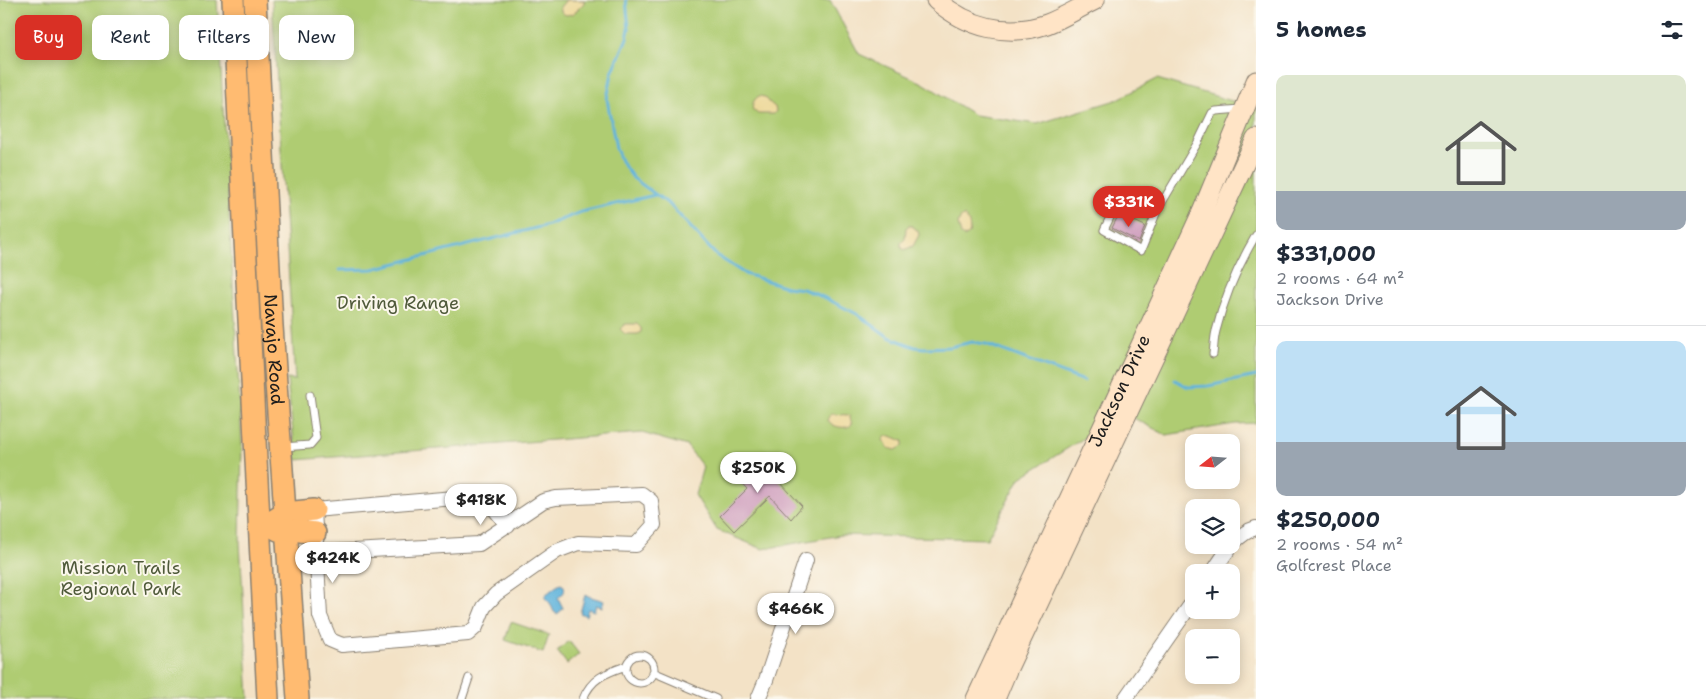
<!DOCTYPE html>
<html lang="en">
<head>
<meta charset="utf-8">
<style>
  :root { --surface:#fff; --page:#f6f6f7; --text:#1f2937; --muted:#747a83; --line:#e0e1e3; --accent:#d93025 }
  body { margin:0; font-family:"Shantell Sans",sans-serif; background:var(--page); color:var(--text); height:100vh; display:flex; flex-direction:column; font-size:19px; white-space:nowrap }
  * { box-sizing:border-box; margin:0 }
  p { font-size:16px; color:var(--muted) }
  .icon { flex:none; width:28px; height:28px; fill:none; stroke:currentColor; stroke-width:2; stroke-linecap:round; stroke-linejoin:round }
  .map { position:relative; flex:1; overflow:hidden }
  .drawer { display:flex; flex-direction:column; background:var(--surface); width:450px }
  .drawer>* { flex:none }
  .guide { position:absolute; left:15px; top:15px; width:475px; height:45px; display:flex; gap:10px }
  .needle { width:32px; rotate:253deg }
  .buttons { position:absolute; left:1185px; top:434px; display:grid; gap:10px }
  .buttons a { display:grid; place-items:center; width:55px; height:55px; border-radius:10px; background:var(--surface); box-shadow:0 2px 12px #0003; font-size:25px }
  .price { position:absolute; translate:-50% -42px; padding:0 11px; border-radius:18px; background:#fff; color:#222; font-size:16px; line-height:32px; filter:drop-shadow(0 1px 2px #0008) }
  .price::after { content:''; position:absolute; left:50%; top:30px; width:15px; height:11px; margin-left:-8px; background:inherit; clip-path:polygon(0 0,100% 0,50% 100%) }
  .price.current { background:var(--accent); color:#fff }
  ul { padding:0; list-style:none }
  li { display:grid; align-content:center; gap:10px; height:265px; padding:0 20px }
  li+li { border-top:1px solid var(--line) }
  li span { display:grid; place-items:center; height:155px; border-radius:10px; color:#555 }
  li>.icon { margin-inline-start:auto }
  span .icon { width:90px; height:90px; fill:#fffc; stroke-width:1 }
  li b { font-size:21px }
  h2 { display:flex; justify-content:space-between; align-items:center; height:60px; padding:0 20px; font-size:21px }
  .chip { padding:0 18px; border-radius:10px; background:var(--surface); box-shadow:0 2px 12px #0003; font-size:18px; line-height:45px }
  .chip.current { background:var(--accent); color:#fff }
  main { display:flex; flex:1; min-height:0 }
  .map>svg:first-child { display:block }
</style>
</head>
<body>
<main>
<div class="map">
<svg width="1256" height="699" viewBox="0 0 1256 699">
  <rect width="100%" height="100%" fill="#fbf7ec"/>
  <filter id="ink" filterUnits="userSpaceOnUse"><feTurbulence type="fractalNoise" baseFrequency=".02" numOctaves="2"/><feDisplacementMap in="SourceGraphic" scale="10" xChannelSelector="R" yChannelSelector="G"/><feConvolveMatrix kernelMatrix="1 2 1 2 8 2 1 2 1" color-interpolation-filters="sRGB"/></filter>
  <filter id="wash" filterUnits="userSpaceOnUse"><feTurbulence type="fractalNoise" baseFrequency=".0096" numOctaves="4" result="noise"/><feDisplacementMap in="SourceGraphic" scale="20" xChannelSelector="R" yChannelSelector="G"/><feGaussianBlur stdDeviation="1.12" result="paint"/><feColorMatrix in="noise" values="0 0 0 0 0 0 0 0 0 0 0 0 0 0 0 0 0 1.4 0 .05"/><feComposite in="paint" operator="in"/></filter>
  <g filter="url(#wash)">
    <rect width="100%" height="100%" fill="#f3e2c6"/>
    <!-- green -->
    <path fill="#afcc72" stroke="#667447" d="M 0,0 L 217,0 L 242,444 L 240,543 L 249,699 L 0,699 Z
      M 272,0 L 830,0 L 859,54 L 923,83 L 974,115 L 1037,124 L 1116,100 L 1157,79 L 1256,108 L 1256,423 L 1235,424 L 1166,435 L 1124,413 L 1020,478 L 987,539 L 841,535 L 763,549 L 717,530 L 695,495 L 703,467 L 687,446 L 642,433 L 296,460 L 287,379 L 295,380 Z
      M 511,622 L 549,635 L 543,653 L 505,640 Z
      M 569,641 L 579,654 L 567,664 L 557,651 Z"/>
    <!-- sand -->
    <path fill="#eeda9e" stroke="#857b5d" d="M 566,0 L 584,0 L 584,3 L 573,14 L 566,15 L 562,13 L 560,7 Z
      M 759,96 L 765,97 L 770,103 L 775,107 L 776,111 L 774,114 L 758,114 L 753,110 C 751,105 754,99 759,96 Z
      M 964,216 C 969,220 971,228 969,234 L 964,237 L 961,235 L 958,224 L 961,217 Z
      M 908,226 L 912,226 L 918,231 L 919,235 L 913,246 L 904,250 L 901,246 L 901,243 L 905,239 L 906,228 Z
      M 625,324 L 637,324 L 641,328 L 641,332 L 638,334 L 625,334 L 620,329 Z
      M 831,414 L 849,415 L 852,424 L 850,426 C 843,429 832,427 828,420 Z
      M 886,436 L 891,436 L 903,441 L 903,446 L 896,450 L 888,448 L 883,440 Z"/>
    <!-- water -->
    <path fill="#61b4dc" stroke="#3e687c" d="M 561,584 L 564,586 C 566,593 562,594 558,598 L 563,608 L 562,610 L 557,614 L 554,612 L 550,603 L 545,598 L 545,595 C 551,591 555,586 561,584 Z
      M 585,595 L 604,601 L 602,607 L 596,605 L 594,611 L 588,609 L 586,616 L 580,613 Z"/>
    <g fill="none" stroke-linecap="round" stroke-linejoin="round">
      <!-- stream -->
      <path stroke="#61b4dc" stroke-width="3" d="M 626,0 L 629,29 L 627,38 L 612,73 L 607,99 L 616,148 L 621,161 L 633,178 L 670,205 L 716,255 L 745,274 L 787,287 L 803,289 L 825,298 L 857,314 L 889,337 L 915,347 L 924,348 L 950,347 L 972,342 L 986,344 L 1084,381
        M 340,270 L 373,269 L 548,225 L 581,212 L 655,195
        M 1175,380 L 1188,387 L 1208,386 L 1256,376"/>
    </g>
    <g id="blocks">
      <!-- building -->
      <path fill="#d2a4c1" d="M 1119,214 L 1145,226 L 1139,242 L 1112,228 Z
        M 756,456 L 802,506 L 791,519 L 770,496 L 734,531 L 720,516 L 747,489 L 731,472 L 739,464 L 743,468 Z"/>
    </g>
  </g>
  <g filter="url(#ink)">
    <use href="#blocks" fill-opacity="0" stroke="#887f71" stroke-width="1"/>
    <g fill="none" stroke-linecap="round" stroke-linejoin="round">
      <!-- lane casing -->
      <g stroke="#887f71" stroke-width="9">
        <path id="lane" d="M 1120,196 L 1157,211 L 1141,251 L 1104,230 Z
          M 1157,211 L 1198,142 L 1212,113 L 1216,111 L 1241,109
          M 1213,354 C 1214,347 1214,338 1216,331 C 1224,298 1239,264 1256,235
          M 283,447 L 310,445 L 316,438 L 310,395
          M626 669a14 14 0 1 1 28 0a14 14 0 1 1-28 0Z
          M 653,672 L 716,699
          M 462,699 L 469,678
          M 583,699 C 591,678 606,673 626,666"/>
      </g>
      <!-- street casing -->
      <g stroke="#887f71" stroke-width="16">
        <path id="street" d="M 317,553 L 479,544 L 543,501 L 556,498 L 642,494 L 651,501 L 654,525 L 636,545 L 578,543 L 557,551 L 496,594 L 484,607 L 476,627 L 468,634 L 342,645 L 330,640 L 320,616 L 314,510 L 478,496 L 488,501 L 508,526
          M 1213,572 C 1224,556 1235,534 1256,528
          M 758,699 L 766,680 L 806,560
          M 1125,699 L 1194,600"/>
      </g>
      <!-- secondary casing -->
      <g stroke="#887f71" stroke-width="21">
        <g id="secondary">
          <path d="M 936,0 C 967,27 1007,38 1047,24 C 1063,18 1079,8 1095,0"/>
          <path id="s1" d="M 976,699 L 1140,347 L 1202,212 L 1256,81"/>
          <path d="M 995,699 L 1008,668 L 1256,139"/>
        </g>
      </g>
      <!-- primary casing -->
      <g stroke="#887f71" stroke-width="24">
        <g id="primary">
          <path d="M 233,0 L 268,699"/>
          <path id="s2" d="M 255,0 L 272,326 L 298,699"/>
          <path d="M 274,520 L 285,513 L 314,510"/>
          <path d="M 273,527 L 278,530 L 286,529 L 315,533"/>
        </g>
      </g>
      <!-- lane -->
      <use href="#lane" stroke="#fff" stroke-width="7"/>
      <!-- street -->
      <use href="#street" stroke="#fff" stroke-width="14"/>
      <!-- secondary -->
      <use href="#secondary" stroke="#ffe4c6" stroke-width="19"/>
      <!-- primary -->
      <use href="#primary" stroke="#ffbb71" stroke-width="21"/>
    </g>
  </g>
  <g text-anchor="middle" stroke-width="4" stroke-linejoin="round" paint-order="stroke">
    <!-- park labels -->
    <g font-size="18" fill="#4f5a3a" stroke="#fbf7ec">
      <text x="398" y="309">Driving Range</text>
      <text x="121" y="574">Mission Trails<tspan x="121" dy="21">Regional Park</tspan></text>
    </g>
    <!-- street labels -->
    <g font-size="18" fill="#1c1c1c" stroke="#fbf7ec">
      <text dy="6" stroke="none"><textPath href="#s2" startOffset="350">Navajo Road</textPath></text>
      <text dy="6" stroke="none"><textPath href="#s1" startOffset="340">Jackson Drive</textPath></text>
    </g>
  </g>
</svg>
<div class="buttons">
<a><svg class="needle" viewBox="-14 -14 28 28"><path d="M0-13l5 13h-10z" fill="#e53935"/><path d="M0 13l5-13h-10z" fill="#747a83"/></svg></a>
<a><svg class="icon" aria-label="layers" viewBox="0 0 24 24"><path d="M12 4l9 5-9 5-9-5zM3 14l9 5 9-5"/></svg></a>
<a>+</a>
<a>−</a>
</div>
<b class="price current" style="left:1129px;top:228px">$331K</b>
<b class="price" style="left:758px;top:494px">$250K</b>
<b class="price" style="left:481px;top:526px">$418K</b>
<b class="price" style="left:333px;top:584px">$424K</b>
<b class="price" style="left:796px;top:635px">$466K</b>
<div class="guide">
<a class="chip current">Buy</a>
<a class="chip">Rent</a>
<a class="chip">Filters</a>
<a class="chip">New</a>
</div>
</div>
<section class="drawer">
<h2>5 homes<svg class="icon" aria-label="filters" viewBox="0 0 24 24"><path d="M4 7h16M4 17h16"/><circle cx="9" cy="7" r="2"/><circle cx="15" cy="17" r="2"/></svg></h2>
<ul>
<li><span style="background:linear-gradient(#dfe7d0 75%,#9aa5b1 0)"><svg class="icon" aria-label="home" viewBox="0 0 24 24"><path d="M3 11l9-7 9 7M6 9v11h12V9"/></svg></span><div><b>$331,000</b><p>2 rooms · 64 m²</p><p>Jackson Drive</p></div></li>
<li><span style="background:linear-gradient(#bfe0f5 65%,#9aa5b1 0)"><svg class="icon" aria-label="home" viewBox="0 0 24 24"><path d="M3 11l9-7 9 7M6 9v11h12V9"/></svg></span><div><b>$250,000</b><p>2 rooms · 54 m²</p><p>Golfcrest Place</p></div></li>
</ul>
</section>
</main>
</body>
</html>
